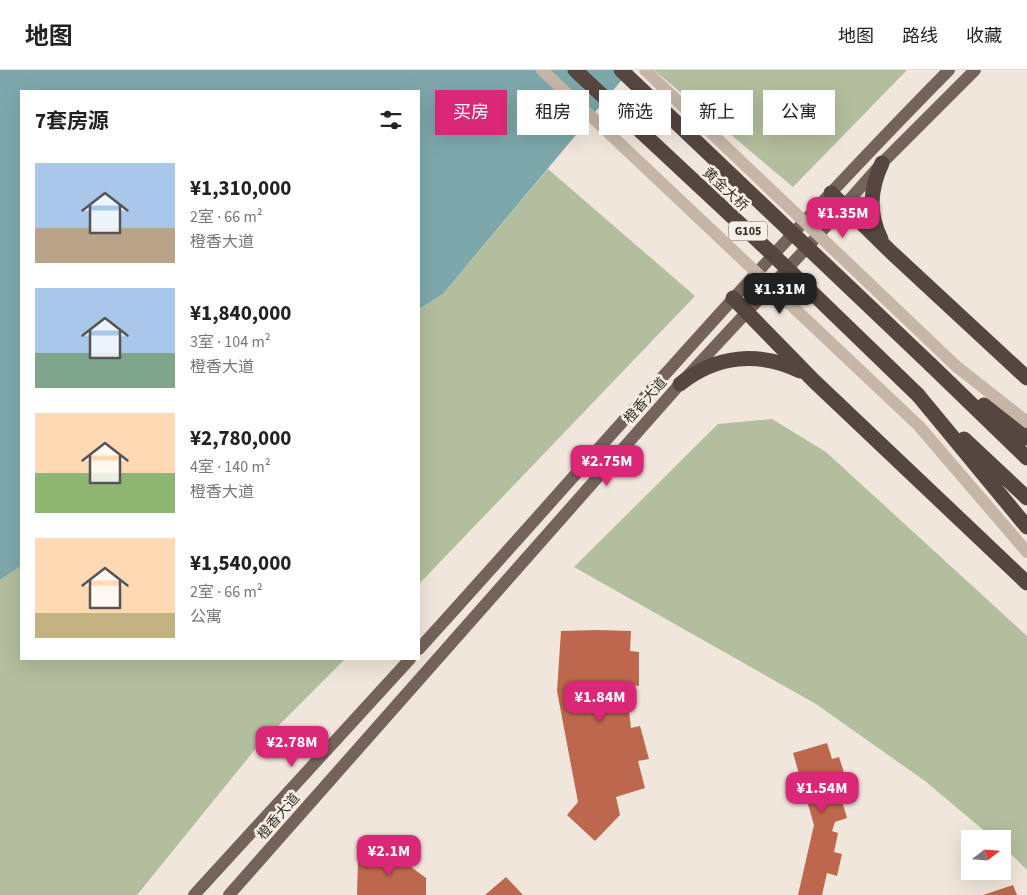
<!DOCTYPE html>
<html lang="zh">
<head>
<meta charset="utf-8">
<style>
  :root { --surface:#fff; --page:#f6f6f6; --text:#222; --muted:#767676; --line:#e0e0e0; --accent:#db2777 }
  body { margin:0; font-family:"Source Sans 3","Noto Sans SC",sans-serif; background:var(--page); color:var(--text); height:100vh; display:flex; flex-direction:column; font-size:19px; white-space:nowrap }
  * { box-sizing:border-box; margin:0 }
  p { font-size:16px; color:var(--muted) }
  .icon { flex:none; width:28px; height:28px; fill:none; stroke:currentColor; stroke-width:2; stroke-linecap:round; stroke-linejoin:round }
  .map { position:relative; flex:1; overflow:hidden }
  .side { position:absolute; left:20px; top:20px; width:400px; height:570px; display:flex; flex-direction:column; background:var(--surface); border-radius:0px; box-shadow:0 5px 20px #0002 }
  .side>* { flex:none }
  .hud { position:absolute; left:435px; top:20px; width:475px; height:45px; display:flex; gap:10px }
  .needle { width:32px; rotate:73deg }
  .tools { position:absolute; left:961px; top:760px; display:grid; gap:10px }
  .tools a { display:grid; place-items:center; width:50px; height:50px; border-radius:0px; background:var(--surface); box-shadow:0 5px 20px #0002; font-size:25px }
  .price { position:absolute; translate:-50% -42px; padding:0 11px; border-radius:10px; background:var(--accent); color:#fff; font-size:16px; line-height:32px; filter:drop-shadow(0 1px 2px #0008) }
  .price::after { content:''; position:absolute; left:50%; top:30px; width:15px; height:11px; margin-left:-8px; background:inherit; clip-path:polygon(0 0,100% 0,50% 100%) }
  .price.current { background:#222; color:#fff }
  ul { padding:0; list-style:none }
  li { display:flex; align-items:center; gap:15px; height:125px; padding:0 15px }
  li span { display:grid; place-items:center; flex:none; width:140px; height:100px; border-radius:0px; color:#555 }
  li>.icon { margin-inline-start:auto }
  span .icon { width:60px; height:60px; fill:#fffc; stroke-width:1 }
  li b { font-size:21px }
  h2 { display:flex; justify-content:space-between; align-items:center; height:60px; padding:0 15px; font-size:21px }
  .tag { padding:0 18px; border-radius:0px; background:var(--surface); box-shadow:0 5px 20px #0002; font-size:18px; line-height:45px }
  .tag.current { background:var(--accent); color:#fff }
  header { display:flex; align-items:center; gap:30px; box-sizing:border-box; height:70px; padding:0 25px; background:var(--surface); border-bottom:1px solid var(--line) }
  header strong { font-size:24px }
  nav { display:flex; gap:28px; margin-inline-start:auto; font-size:18px }
  .map>svg:first-child { display:block }
</style>
</head>
<body>
<header>
<strong>地图</strong>
<nav><a>地图</a><a>路线</a><a>收藏</a></nav>
</header>
<div class="map">
<svg width="1027" height="825" viewBox="0 0 1027 825">
  <rect width="100%" height="100%" fill="#f0e6db"/>
  <!-- green -->
  <path fill="#b2be9d" d="M 654,0 L 907,0 L 793,117 Z
    M 548,99 L 695,226 L 419,514 L 419,239 L 443,224 Z
    M 772,349 L 826,382 L 1027,566 L 1027,800 L 1003,776 L 1002,769 L 994,769 L 925,711 L 816,634 L 574,497 L 718,354 Z
    M 21,496 L 21,589 L 345,589 L 257,677 L 137,825 L 0,825 L 0,510 Z"/>
  <!-- water -->
  <path fill="#7da8ab" d="M 0,0 L 630,0 L 443,224 L 419,239 L 419,21 L 21,21 L 21,496 L 0,510 Z"/>
  <!-- building -->
  <path fill="#bd684d" d="M 597,560 L 631,561 L 630,581 L 639,582 L 639,616 L 627,615 L 629,641 L 631,658 L 640,656 L 649,689 L 638,691 L 645,718 L 616,727 L 620,745 L 595,771 L 567,745 L 578,732 L 557,621 L 561,561 Z
    M 827,673 L 832,689 L 839,687 L 850,721 L 840,724 L 847,748 L 835,752 L 832,761 L 838,763 L 834,782 L 842,784 L 837,806 L 827,803 L 822,825 L 798,825 L 814,755 L 793,683 Z
    M 384,777 L 426,808 L 426,825 L 357,825 L 358,788 L 378,789 Z
    M 506,807 L 523,825 L 485,825 Z
    M 1013,815 L 1017,825 L 983,825 Z"/>
  <g fill="none" stroke-linecap="round" stroke-linejoin="round">
    <!-- major -->
    <path stroke="#75635a" stroke-width="12" d="M 419,579 C 595,385 765,186 949,0
      M 194,825 L 410,589
      M 229,825 L 680,314 L 813,171 L 882,93 L 975,0"/>
    <!-- highway -->
    <path stroke="#554640" stroke-width="15" d="M 831,123 L 891,182 L 1027,308
      M 881,169 C 868,143 870,119 882,93
      M 733,228 L 814,311 L 1027,513
      M 931,295 L 1027,388
      M 680,314 C 716,285 759,281 800,301
      M 918,325 L 1027,457
      M 984,335 L 1027,368
      M 964,369 L 1027,428"/>
    <!-- minor-bridge -->
    <path stroke="#c7b6a8" stroke-width="12" d="M 542,0 L 919,356 L 1027,482
      M 645,0 L 956,296 L 1027,352"/>
    <!-- highway-bridge -->
    <path stroke="#554640" stroke-width="15" d="M 575,0 L 769,181 L 918,325
      M 621,0 L 931,295"/>
  </g>
  <g text-anchor="middle" stroke-width="5" stroke-linejoin="round" paint-order="stroke">
    <!-- shield labels -->
    <rect fill="#f8f0e7" stroke="#6f6761" stroke-width="1" x="729" y="151.5" width="38" height="19" rx="4"/>
    <g font-size="12" font-weight="bold" fill="#342c28">
      <text x="748" y="165">G105</text>
    </g>
    <!-- street labels -->
    <g font-size="14" fill="#342c28" stroke="#f8f0e7">
      <text transform="translate(726 119) rotate(43)" y="5">黄金大桥</text>
      <text transform="translate(645 330) rotate(-48)" y="5">橙香大道</text>
      <text transform="translate(278 746) rotate(-49)" y="5">橙香大道</text>
    </g>
  </g>
</svg>
<div class="tools">
<a><svg class="needle" viewBox="-14 -14 28 28"><path d="M0-13l5 13h-10z" fill="#e53935"/><path d="M0 13l5-13h-10z" fill="#767676"/></svg></a>
</div>
<b class="price" style="left:843px;top:169px">¥1.35M</b>
<b class="price current" style="left:780px;top:245px">¥1.31M</b>
<b class="price" style="left:607px;top:417px">¥2.75M</b>
<b class="price" style="left:600px;top:653px">¥1.84M</b>
<b class="price" style="left:292px;top:698px">¥2.78M</b>
<b class="price" style="left:822px;top:744px">¥1.54M</b>
<b class="price" style="left:389px;top:807px">¥2.1M</b>
<div class="hud">
<a class="tag current">买房</a>
<a class="tag">租房</a>
<a class="tag">筛选</a>
<a class="tag">新上</a>
<a class="tag">公寓</a>
</div>
<section class="side">
<h2>7套房源<svg class="icon" aria-label="filters" viewBox="0 0 24 24"><path d="M4 7h16M4 17h16"/><circle cx="9" cy="7" r="2"/><circle cx="15" cy="17" r="2"/></svg></h2>
<ul>
<li><span style="background:linear-gradient(#a9c7e8 65%,#b9a48a 0)"><svg class="icon" aria-label="home" viewBox="0 0 24 24"><path d="M3 11l9-7 9 7M6 9v11h12V9"/></svg></span><div><b>¥1,310,000</b><p>2室 · 66 m²</p><p>橙香大道</p></div></li>
<li><span style="background:linear-gradient(#a9c7e8 65%,#7fa58c 0)"><svg class="icon" aria-label="home" viewBox="0 0 24 24"><path d="M3 11l9-7 9 7M6 9v11h12V9"/></svg></span><div><b>¥1,840,000</b><p>3室 · 104 m²</p><p>橙香大道</p></div></li>
<li><span style="background:linear-gradient(#ffd9b3 60%,#8fb573 0)"><svg class="icon" aria-label="home" viewBox="0 0 24 24"><path d="M3 11l9-7 9 7M6 9v11h12V9"/></svg></span><div><b>¥2,780,000</b><p>4室 · 140 m²</p><p>橙香大道</p></div></li>
<li><span style="background:linear-gradient(#ffd9b3 75%,#c2b280 0)"><svg class="icon" aria-label="home" viewBox="0 0 24 24"><path d="M3 11l9-7 9 7M6 9v11h12V9"/></svg></span><div><b>¥1,540,000</b><p>2室 · 66 m²</p><p>公寓</p></div></li>
</ul>
</section>
</div>
</body>
</html>
